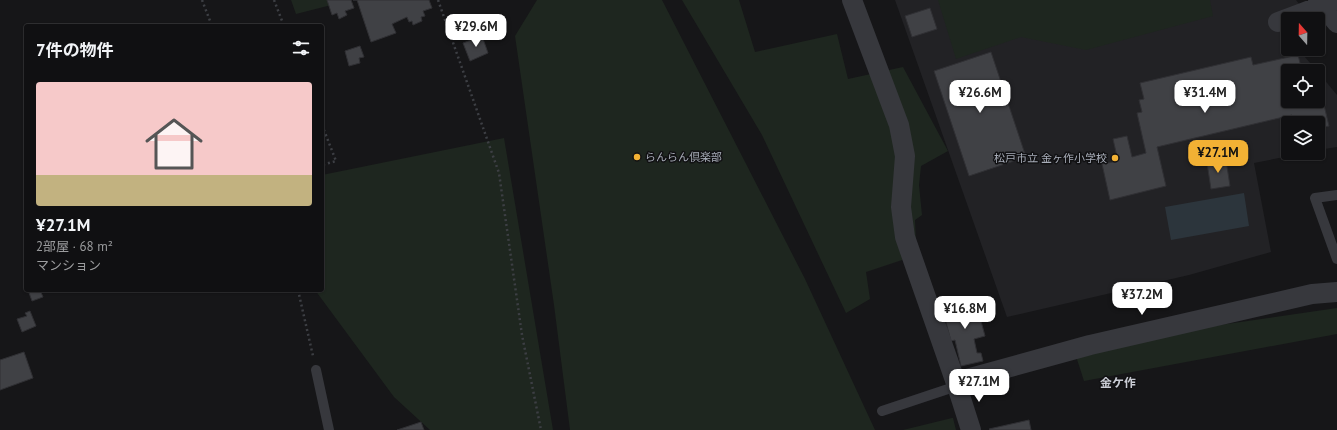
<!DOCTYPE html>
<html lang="ja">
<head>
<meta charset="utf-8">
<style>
  :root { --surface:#101012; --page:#1e1e20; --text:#f1f3f6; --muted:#9c9d9f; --line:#303032; --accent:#f2b134 }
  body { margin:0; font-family:"PT Sans","Noto Sans JP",sans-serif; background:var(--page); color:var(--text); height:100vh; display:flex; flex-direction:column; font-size:15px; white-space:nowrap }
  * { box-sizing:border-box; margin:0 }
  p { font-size:13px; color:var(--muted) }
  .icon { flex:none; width:22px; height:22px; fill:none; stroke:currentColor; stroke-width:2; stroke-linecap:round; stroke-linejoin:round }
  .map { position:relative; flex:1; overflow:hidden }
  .panel { position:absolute; left:24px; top:24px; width:300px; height:268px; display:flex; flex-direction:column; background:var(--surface); border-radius:4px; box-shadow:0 1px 3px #0004,0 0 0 1px var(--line) }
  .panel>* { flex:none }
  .needle { width:26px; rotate:340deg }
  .tools { position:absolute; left:1281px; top:12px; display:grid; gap:8px }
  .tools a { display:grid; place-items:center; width:44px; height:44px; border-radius:4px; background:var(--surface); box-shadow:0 1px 3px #0004,0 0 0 1px var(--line); font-size:20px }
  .price { position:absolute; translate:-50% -34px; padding:0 9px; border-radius:8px; background:#fff; color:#222; font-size:13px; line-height:26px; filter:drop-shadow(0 1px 2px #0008) }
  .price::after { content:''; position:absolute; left:50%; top:24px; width:12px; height:9px; margin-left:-6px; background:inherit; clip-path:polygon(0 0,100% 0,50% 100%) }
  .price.active { background:var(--accent); color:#111 }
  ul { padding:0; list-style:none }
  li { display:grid; align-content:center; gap:8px; height:212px; padding:0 12px }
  li span { display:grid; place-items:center; height:124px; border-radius:4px; color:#555 }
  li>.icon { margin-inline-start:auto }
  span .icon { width:72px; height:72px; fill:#fffc; stroke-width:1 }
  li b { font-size:17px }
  h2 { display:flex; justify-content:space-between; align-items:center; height:48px; padding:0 12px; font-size:17px }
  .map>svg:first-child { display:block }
</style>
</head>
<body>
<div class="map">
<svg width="1337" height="430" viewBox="0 0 1337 430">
  <rect width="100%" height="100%" fill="#161618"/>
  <!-- built -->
  <path fill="#222225" d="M 895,0 L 1296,0 L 1311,19 L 1288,19 L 1288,31 L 1284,33 L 1288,37 L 1288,49 L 1298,49 L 1317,71 L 1288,71 L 1288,101 L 1318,101 L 1318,72 L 1337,95 L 1337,147 L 1318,150 L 1318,123 L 1288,123 L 1288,153 L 1304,153 L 1254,163 L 1271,252 L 1189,275 L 1007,317 Z"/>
  <!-- green -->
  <path fill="#1e261f" d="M 291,0 L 351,0 L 296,14 Z
    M 537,0 L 662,0 L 805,279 L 875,430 L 570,430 L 554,305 L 515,36 Z
    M 682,0 L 739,0 L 755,52 L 837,34 L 848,79 L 903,67 L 948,151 L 921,166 L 919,185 L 922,215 L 915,220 L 916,242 L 902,260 L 866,272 L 870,299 L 846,313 L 762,135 Z
    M 938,0 L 1210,0 L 1213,16 L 1086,50 L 1021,37 L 956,59 Z
    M 504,138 L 553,430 L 430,430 L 394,397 L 315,290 L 322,290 L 322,175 Z
    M 1337,308 L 1337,334 L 1084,381 L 1075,353 L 1192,329 Z
    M 953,418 L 956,430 L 903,430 L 952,418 Z"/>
  <!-- water -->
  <path fill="#2c353c" d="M 1244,193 L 1249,226 L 1171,240 L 1165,207 Z"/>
  <!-- building -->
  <path fill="#404145" stroke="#303034" d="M 327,0 L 351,0 L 354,8 L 345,11 L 347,15 L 339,19 L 337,13 L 332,15 Z
    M 353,0 L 429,0 L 432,8 L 423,11 L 425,16 L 421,17 L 422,21 L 413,25 L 412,21 L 409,22 L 407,17 L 392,24 L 396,33 L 371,42 L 357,0 Z
    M 930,8 L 937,29 L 912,37 L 905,16 Z
    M 482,36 L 488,53 L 470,61 L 463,43 Z
    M 360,46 L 364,57 L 359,58 L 360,63 L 349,66 L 345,51 Z
    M 991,52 L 1026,157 L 969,176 L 934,71 Z
    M 1298,55 L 1302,71 L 1288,71 L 1288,101 L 1318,101 L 1318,80 L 1329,126 L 1318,128 L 1318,123 L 1294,123 L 1292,115 L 1157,147 L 1166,186 L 1110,200 L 1102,164 L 1118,161 L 1113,139 L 1127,136 L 1132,157 L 1146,153 L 1137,113 L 1142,112 L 1139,100 L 1144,99 L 1140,83 L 1251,57 L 1253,65 Z
    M 1226,160 L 1230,186 L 1211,189 L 1207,163 Z
    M 28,290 L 40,290 L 43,297 L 32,301 Z
    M 975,299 L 985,336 L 974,339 L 977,353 L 981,353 L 983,361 L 961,366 L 955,340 L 951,341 L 942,307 Z
    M 30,311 L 36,326 L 22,332 L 17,319 L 27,316 L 25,313 Z
    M 24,352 L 33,378 L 0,390 L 0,360 Z
    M 1029,420 L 1031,430 L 990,430 L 989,429 Z
    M 421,422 L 424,430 L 397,430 Z"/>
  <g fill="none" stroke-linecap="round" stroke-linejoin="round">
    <!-- path -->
    <path stroke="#3d3f44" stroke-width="2.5" stroke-dasharray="2 3" stroke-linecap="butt" d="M 202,0 L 212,26
      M 274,0 L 284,26
      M 438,0 L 499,173 L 522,335 L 541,430
      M 322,125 L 336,161 L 322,165
      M 298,290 L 313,356"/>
    <!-- service -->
    <path stroke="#37383d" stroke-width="10" d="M 1337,195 L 1315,198 L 1337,259
      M 316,370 L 329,430
      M 882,411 L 957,386"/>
    <!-- minor -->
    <path stroke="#37383d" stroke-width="20" d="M 852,0 L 899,125 L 905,156 L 901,207 L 905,237 L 957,386 L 971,430
      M 1318,0 L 1337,23
      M 1278,22 L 1337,0
      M 956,382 L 1090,345 L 1312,294 L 1337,292"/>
  </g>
  <!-- markers -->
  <g fill="#f2b134" stroke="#111113" stroke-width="1.5">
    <circle cx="637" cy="157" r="4"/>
    <circle cx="1115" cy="158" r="4"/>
  </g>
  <g text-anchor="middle" stroke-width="3" stroke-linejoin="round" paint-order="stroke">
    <!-- poi labels -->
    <g font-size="11" fill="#a8adb8" stroke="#111113" text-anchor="start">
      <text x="645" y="161">らんらん倶楽部</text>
      <text x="1107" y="162" text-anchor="end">松戸市立 金ヶ作小学校</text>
    </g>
    <!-- neighbourhood labels -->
    <g font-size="12" font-weight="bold" fill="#c9ccd4" stroke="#111113">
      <text x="1118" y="387">金ケ作</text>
    </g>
  </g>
</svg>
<div class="tools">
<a><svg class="needle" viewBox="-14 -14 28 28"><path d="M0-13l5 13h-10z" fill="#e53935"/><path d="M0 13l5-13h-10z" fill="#9c9d9f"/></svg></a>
<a><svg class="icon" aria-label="locate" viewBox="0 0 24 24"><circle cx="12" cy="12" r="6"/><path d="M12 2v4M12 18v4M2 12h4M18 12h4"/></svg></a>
<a><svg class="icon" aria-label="layers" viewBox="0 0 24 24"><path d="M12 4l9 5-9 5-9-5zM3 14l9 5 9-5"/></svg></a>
</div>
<b class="price" style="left:476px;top:48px">¥29.6M</b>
<b class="price" style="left:980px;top:114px">¥26.6M</b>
<b class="price" style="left:1205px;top:114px">¥31.4M</b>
<b class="price active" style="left:1218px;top:174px">¥27.1M</b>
<b class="price" style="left:1142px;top:316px">¥37.2M</b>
<b class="price" style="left:965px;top:330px">¥16.8M</b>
<b class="price" style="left:979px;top:403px">¥27.1M</b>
<section class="panel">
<h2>7件の物件<svg class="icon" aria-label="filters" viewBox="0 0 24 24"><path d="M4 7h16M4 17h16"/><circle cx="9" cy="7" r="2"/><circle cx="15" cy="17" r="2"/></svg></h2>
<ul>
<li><span style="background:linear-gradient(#f6c9c9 75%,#c2b280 0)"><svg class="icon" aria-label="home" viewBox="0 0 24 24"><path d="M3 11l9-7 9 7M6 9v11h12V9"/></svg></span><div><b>¥27.1M</b><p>2部屋 · 68 m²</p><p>マンション</p></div></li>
</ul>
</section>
</div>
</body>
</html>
